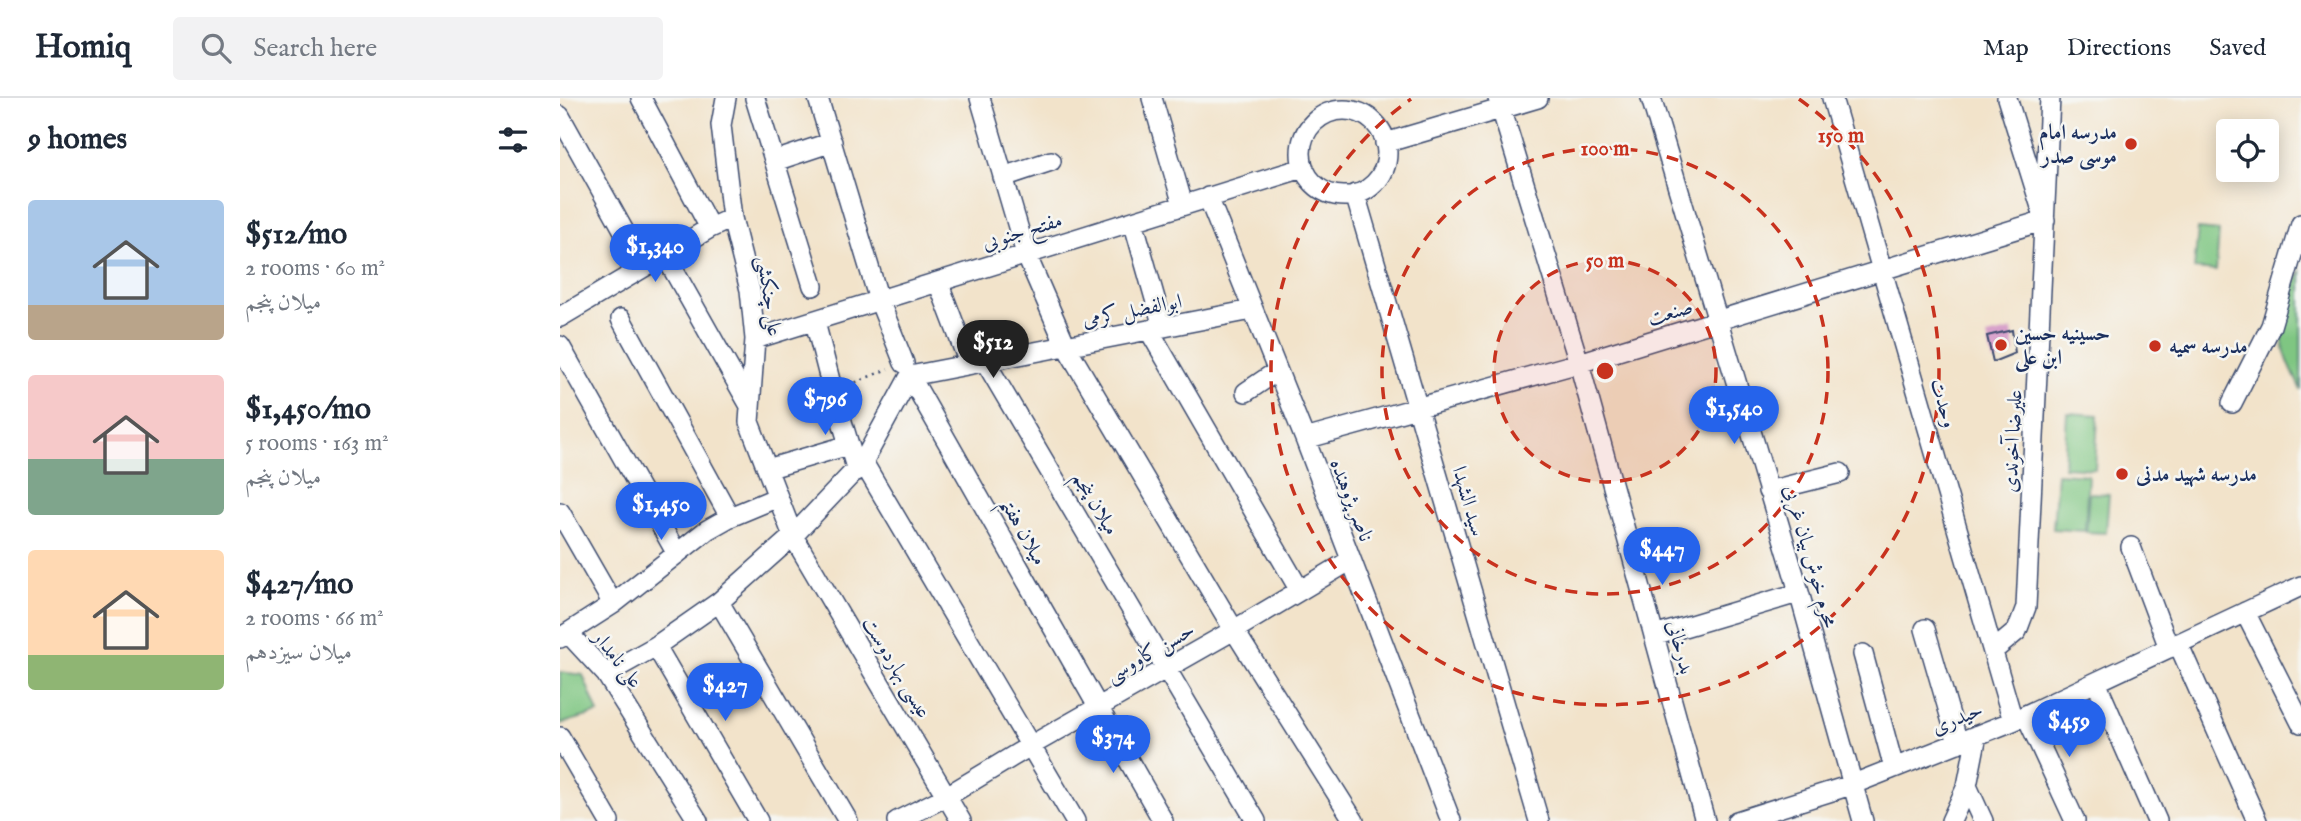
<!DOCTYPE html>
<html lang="en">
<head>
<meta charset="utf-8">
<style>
  :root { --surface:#fff; --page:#f2f2f3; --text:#1f2937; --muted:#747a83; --line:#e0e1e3; --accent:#2563eb }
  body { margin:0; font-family:"IM FELL English",Amiri,serif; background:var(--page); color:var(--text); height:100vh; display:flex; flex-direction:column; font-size:26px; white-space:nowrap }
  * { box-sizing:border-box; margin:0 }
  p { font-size:23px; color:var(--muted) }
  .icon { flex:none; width:38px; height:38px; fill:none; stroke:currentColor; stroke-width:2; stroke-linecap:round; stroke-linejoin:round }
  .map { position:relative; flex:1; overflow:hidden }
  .details { display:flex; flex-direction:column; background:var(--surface); width:560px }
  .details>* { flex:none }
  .buttons { position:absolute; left:1656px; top:21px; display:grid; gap:14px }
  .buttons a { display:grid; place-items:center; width:63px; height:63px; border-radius:7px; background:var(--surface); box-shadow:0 4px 18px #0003; font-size:35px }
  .price { position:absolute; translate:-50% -60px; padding:0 16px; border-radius:24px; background:var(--accent); color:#fff; font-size:23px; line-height:46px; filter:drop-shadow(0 2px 4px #0008) }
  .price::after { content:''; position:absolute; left:50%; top:42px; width:21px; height:16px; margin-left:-10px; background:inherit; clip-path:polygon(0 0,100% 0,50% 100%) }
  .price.selected { background:#222; color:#fff }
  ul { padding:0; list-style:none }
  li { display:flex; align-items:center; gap:21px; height:175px; padding:0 28px }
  li span { display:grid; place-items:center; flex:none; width:196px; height:140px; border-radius:7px; color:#555 }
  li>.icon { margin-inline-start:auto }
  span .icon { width:84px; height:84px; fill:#fffc; stroke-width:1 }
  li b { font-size:30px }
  h2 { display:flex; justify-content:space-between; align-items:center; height:84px; padding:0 28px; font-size:30px }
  header { display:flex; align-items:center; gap:42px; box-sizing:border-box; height:98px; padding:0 35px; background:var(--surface); border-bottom:2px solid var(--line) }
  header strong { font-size:33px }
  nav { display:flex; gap:38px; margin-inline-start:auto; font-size:24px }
  .search { width:490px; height:63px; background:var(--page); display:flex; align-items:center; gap:18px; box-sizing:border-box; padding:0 24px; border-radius:7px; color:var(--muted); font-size:26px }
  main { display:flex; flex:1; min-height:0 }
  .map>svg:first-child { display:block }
</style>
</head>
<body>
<header>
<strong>Homiq</strong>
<div class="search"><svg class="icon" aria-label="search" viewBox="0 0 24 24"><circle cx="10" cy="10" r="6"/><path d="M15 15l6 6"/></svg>Search here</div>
<nav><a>Map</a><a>Directions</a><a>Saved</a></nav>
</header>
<main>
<section class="details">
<h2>9 homes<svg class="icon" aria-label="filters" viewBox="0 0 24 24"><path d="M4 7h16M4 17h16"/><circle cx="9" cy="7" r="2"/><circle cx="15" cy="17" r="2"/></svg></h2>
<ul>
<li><span style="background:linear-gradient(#a9c7e8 75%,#b9a48a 0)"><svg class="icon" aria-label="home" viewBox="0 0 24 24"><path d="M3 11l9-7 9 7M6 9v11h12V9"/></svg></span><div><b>$512/mo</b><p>2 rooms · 60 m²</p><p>میلان پنجم</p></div></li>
<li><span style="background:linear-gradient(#f6c9c9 60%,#7fa58c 0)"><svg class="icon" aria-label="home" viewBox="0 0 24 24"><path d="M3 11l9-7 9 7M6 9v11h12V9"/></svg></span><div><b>$1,450/mo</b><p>5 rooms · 163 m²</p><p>میلان پنجم</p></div></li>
<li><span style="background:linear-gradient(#ffd9b3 75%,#8fb573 0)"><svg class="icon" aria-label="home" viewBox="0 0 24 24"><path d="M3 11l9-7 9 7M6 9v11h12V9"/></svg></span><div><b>$427/mo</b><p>2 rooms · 66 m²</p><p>میلان سیزدهم</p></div></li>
</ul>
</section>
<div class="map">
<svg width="1741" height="723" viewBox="0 0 1741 723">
  <rect width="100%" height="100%" fill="#f6f6f2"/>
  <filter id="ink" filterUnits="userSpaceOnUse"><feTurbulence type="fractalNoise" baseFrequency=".0143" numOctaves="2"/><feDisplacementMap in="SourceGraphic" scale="14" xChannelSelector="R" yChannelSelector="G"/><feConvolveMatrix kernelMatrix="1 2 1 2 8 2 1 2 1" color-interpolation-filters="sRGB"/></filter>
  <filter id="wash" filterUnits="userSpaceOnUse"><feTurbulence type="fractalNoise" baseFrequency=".00686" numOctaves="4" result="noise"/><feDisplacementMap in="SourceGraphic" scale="28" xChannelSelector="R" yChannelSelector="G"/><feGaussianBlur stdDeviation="1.57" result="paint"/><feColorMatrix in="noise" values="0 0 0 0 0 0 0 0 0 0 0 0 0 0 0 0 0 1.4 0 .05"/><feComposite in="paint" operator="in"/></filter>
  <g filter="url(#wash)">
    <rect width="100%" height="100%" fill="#f2e3ca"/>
    <!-- green -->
    <path fill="#7fc682" stroke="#4d7a70" stroke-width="2" d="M 1638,131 L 1659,133 L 1656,173 L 1634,171 Z
      M 1741,173 L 1741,292 C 1724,256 1716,243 1728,203 C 1732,193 1734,183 1741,173 Z
      M 1507,315 L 1538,317 L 1535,371 L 1504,369 Z
      M 1497,375 L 1528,377 L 1525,433 L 1493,431 Z
      M 1529,395 L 1549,396 L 1546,435 L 1526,434 Z
      M 0,574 L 23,577 L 38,615 L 0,626 Z"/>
    <g id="blocks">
      <!-- building -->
      <path fill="#d08cc1" d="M 1452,232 L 1455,255 L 1433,264 L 1427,238 Z"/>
    </g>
  </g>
  <g filter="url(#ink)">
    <use href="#blocks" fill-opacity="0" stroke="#3b4a6e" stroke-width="2"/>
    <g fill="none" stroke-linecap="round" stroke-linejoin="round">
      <!-- minor casing -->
      <g stroke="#3b4a6e" stroke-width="22">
        <path id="minor" d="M 81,0 L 150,130
          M 166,0 L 161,27 L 172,120 L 190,192 L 195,241 L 189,324 L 233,438 L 401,723
          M 195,0 L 253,188
          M 258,0 L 319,202 L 344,265
          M 420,0 L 466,156 L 506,248 L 674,532 L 794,723
          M 592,0 L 623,107
          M 938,0 L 1019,265 L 1145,723
          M 1091,0 L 1235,480 L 1303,723
          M 1272,0 L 1453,623
          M741 55a43 43 0 1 1 86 0a43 43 0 1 1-86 0Z
          M 0,18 L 84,169
          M 825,45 L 978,0
          M 215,63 L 272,44
          M 443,79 L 491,63
          M 795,96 L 979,723
          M 648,99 L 745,341 L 891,723
          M 573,123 L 603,229
          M 105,157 L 189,306
          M 378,184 L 409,265
          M 0,219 L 150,130 L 172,120
          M 61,221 L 170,419
          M 255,224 L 273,294 L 297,373
          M 589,232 L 739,491
          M 195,241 L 743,70
          M 0,248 L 117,456
          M 425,263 L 696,723
          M 350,278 L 603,723
          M 686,294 L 717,273
          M 1672,305 L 1711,228 L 1741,126
          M 745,341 L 1019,265 L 1485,122 L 1447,0
          M 303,364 L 515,723
          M 207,371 L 289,347
          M 1208,393 L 1280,375
          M 0,414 L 53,506
          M 1571,449 L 1609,550
          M 159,504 L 288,723
          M 1685,514 L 1741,625
          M 1365,531 L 1398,645
          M 9,536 L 46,576 L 138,723
          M 1094,538 L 1238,495
          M 0,540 L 53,506 L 147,432 L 170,419 L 218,399
          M 1618,545 L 1697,723
          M 96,548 L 198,723
          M 1433,553 L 1457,533 L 1466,509 L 1490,0
          M 1303,556 L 1334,670
          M 46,576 L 96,548 L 159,504 L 233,438 L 303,364 L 350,278 L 692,212
          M 1536,584 L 1597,723
          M 1466,617 L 1515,723
          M 0,639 L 49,723
          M 1407,688 L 1423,723
          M 337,723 L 387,698 L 470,648 L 674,532 L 791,462
          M 1177,723 L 1291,687 L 1453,623 L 1741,488
          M 1391,723 L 1407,688 L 1417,637"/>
      </g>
      <!-- path -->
      <path stroke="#3b4a6e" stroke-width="2.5" stroke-dasharray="2 5" stroke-linecap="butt" d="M 289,287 L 328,271"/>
      <!-- minor -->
      <use href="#minor" stroke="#fff" stroke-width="19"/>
    </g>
  </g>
  <!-- distance rings -->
  <circle cx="1045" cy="273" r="111" fill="#c8321e" fill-opacity=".12"/>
  <g fill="none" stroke="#c8321e" stroke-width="3.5" stroke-dasharray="12 9">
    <circle cx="1045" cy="273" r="111"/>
    <circle cx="1045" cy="273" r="223"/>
    <path d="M1239 1A334 334 0 1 1 851 1"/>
  </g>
  <!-- markers -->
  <g fill="#c8321e" stroke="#f6f6f2" stroke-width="2.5">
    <circle cx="1571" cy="46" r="7"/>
    <circle cx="1441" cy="247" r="7"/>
    <circle cx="1595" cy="248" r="7"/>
    <circle cx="1562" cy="376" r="7"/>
  </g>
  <g text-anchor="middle" stroke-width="5" stroke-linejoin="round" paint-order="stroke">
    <!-- poi labels -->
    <g font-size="21" font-weight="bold" fill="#1b2f5e" stroke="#f6f6f2" text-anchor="start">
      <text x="1557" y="41" text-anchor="end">مدرسه امام<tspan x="1557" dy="24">موسی صدر</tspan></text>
      <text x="1455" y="242">حسینیه حسین<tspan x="1455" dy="24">ابن علی</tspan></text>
      <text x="1609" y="255">مدرسه سمیه</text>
      <text x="1576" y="383">مدرسه شهید مدنی</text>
    </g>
    <!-- street labels -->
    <g font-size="21" fill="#1b2f5e" stroke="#f6f6f2">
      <text transform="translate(462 133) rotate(-17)" y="7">مفتح جنوبی</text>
      <text transform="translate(210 198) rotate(82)" y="7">علی چنکشی</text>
      <text transform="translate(572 212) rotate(-11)" y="7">ابوالفضل کرمی</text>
      <text transform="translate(1110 214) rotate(-17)" y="7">صنعت</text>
      <text transform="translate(1384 305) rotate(74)" y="7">وحدت</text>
      <text transform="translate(1452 343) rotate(-87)" y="7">علیرضا آخوندی</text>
      <text transform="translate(792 402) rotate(69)" y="7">ناصر پژوهنده</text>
      <text transform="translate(909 403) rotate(74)" y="7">سید الشهدا</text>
      <text transform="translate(536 405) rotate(59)" y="7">میلان پنجم</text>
      <text transform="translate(464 433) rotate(61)" y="7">میلان هفتم</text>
      <text transform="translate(1251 458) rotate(74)" y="7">محرم خوش بیان غربی</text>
      <text transform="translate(1121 549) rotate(75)" y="7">بدرخانی</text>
      <text transform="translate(590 554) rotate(-30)" y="7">حسن کاووسی</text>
      <text transform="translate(58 561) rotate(52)" y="7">علی نامدار</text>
      <text transform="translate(337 569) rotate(59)" y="7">عیسی بهاردوست</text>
      <text transform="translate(1397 620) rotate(-22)" y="7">حیدری</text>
    </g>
  </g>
  <circle cx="1045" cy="273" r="10" fill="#c8321e" stroke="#f6f6f2" stroke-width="3.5"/>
  <g font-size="21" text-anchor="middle" font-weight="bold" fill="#c8321e" stroke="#f6f6f2" stroke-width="5" stroke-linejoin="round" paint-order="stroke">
    <text x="1281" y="44">150 m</text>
    <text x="1045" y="57">100 m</text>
    <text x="1045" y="169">50 m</text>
  </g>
</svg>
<div class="buttons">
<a><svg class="icon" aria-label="locate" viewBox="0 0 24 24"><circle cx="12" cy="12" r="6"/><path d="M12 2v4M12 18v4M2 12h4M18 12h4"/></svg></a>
</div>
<b class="price" style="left:95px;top:186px">$1,340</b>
<b class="price selected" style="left:433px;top:282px">$512</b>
<b class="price" style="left:265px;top:339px">$796</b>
<b class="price" style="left:1174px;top:348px">$1,540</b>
<b class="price" style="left:101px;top:444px">$1,450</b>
<b class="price" style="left:1102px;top:489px">$447</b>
<b class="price" style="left:165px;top:625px">$427</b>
<b class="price" style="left:1509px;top:661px">$459</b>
<b class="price" style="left:553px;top:677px">$374</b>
</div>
</main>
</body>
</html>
